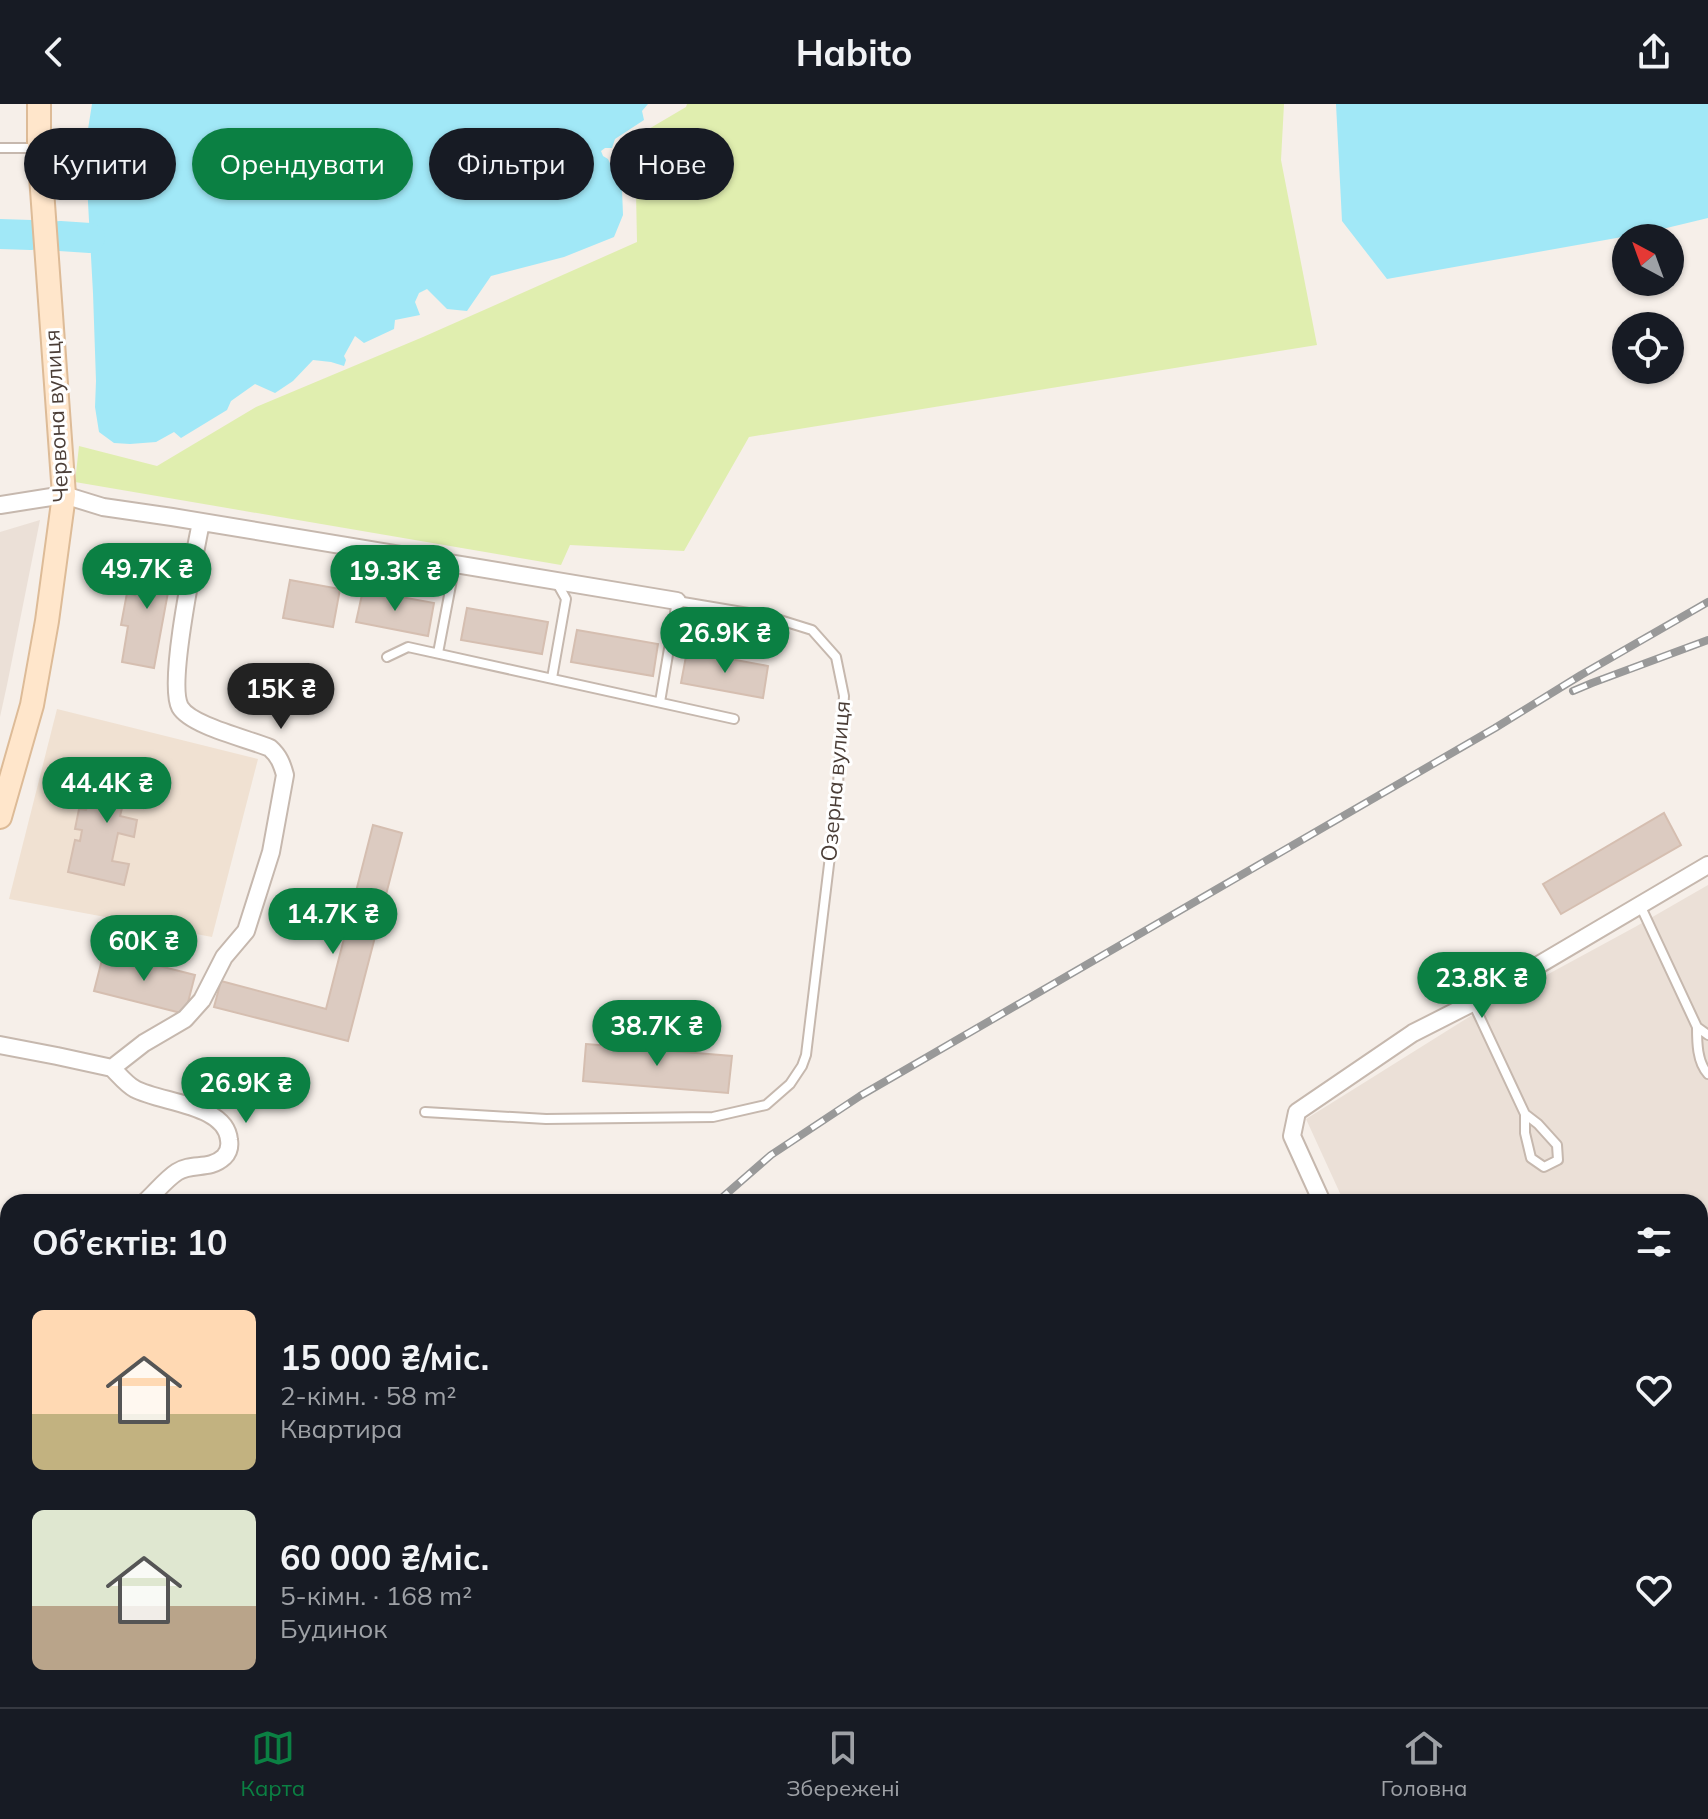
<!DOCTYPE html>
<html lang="uk">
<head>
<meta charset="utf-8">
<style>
  :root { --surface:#171b24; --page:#242831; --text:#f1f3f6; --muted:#9ea1a6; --line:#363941; --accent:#0b8043 }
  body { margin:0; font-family:Mulish,sans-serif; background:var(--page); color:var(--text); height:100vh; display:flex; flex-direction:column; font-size:30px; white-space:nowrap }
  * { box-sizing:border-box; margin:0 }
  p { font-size:26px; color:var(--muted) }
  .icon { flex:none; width:44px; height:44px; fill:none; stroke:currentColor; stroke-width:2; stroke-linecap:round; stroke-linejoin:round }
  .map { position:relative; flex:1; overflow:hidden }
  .panel { position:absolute; left:0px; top:1090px; width:1708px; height:514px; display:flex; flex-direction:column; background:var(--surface); border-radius:24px 24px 0 0; box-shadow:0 2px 6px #0004 }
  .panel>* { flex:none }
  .guide { position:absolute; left:24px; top:24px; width:800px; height:72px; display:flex; gap:16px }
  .needle { width:52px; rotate:319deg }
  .tools { position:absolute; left:1612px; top:120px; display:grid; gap:16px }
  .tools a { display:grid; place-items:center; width:72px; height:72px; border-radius:50%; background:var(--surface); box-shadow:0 2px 6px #0004; font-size:40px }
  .price { position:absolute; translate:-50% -68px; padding:0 18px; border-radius:28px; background:var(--accent); color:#fff; font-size:26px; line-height:52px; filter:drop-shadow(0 2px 4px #0008) }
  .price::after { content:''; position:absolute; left:50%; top:48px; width:24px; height:18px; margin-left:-12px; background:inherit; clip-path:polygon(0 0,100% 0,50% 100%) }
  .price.active { background:#222; color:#fff }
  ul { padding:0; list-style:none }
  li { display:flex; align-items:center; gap:24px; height:200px; padding:0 32px }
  li span { display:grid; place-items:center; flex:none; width:224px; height:160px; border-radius:12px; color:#555 }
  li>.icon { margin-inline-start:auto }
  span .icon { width:96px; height:96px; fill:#fffc; stroke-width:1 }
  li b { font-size:34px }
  h2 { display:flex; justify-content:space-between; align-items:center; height:96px; padding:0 32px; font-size:34px }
  .pill { padding:0 28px; border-radius:36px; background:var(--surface); box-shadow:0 2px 6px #0004; font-size:28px; line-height:72px }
  .pill.active { background:var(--accent); color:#fff }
  header { display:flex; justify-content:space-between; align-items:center; height:104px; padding:0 32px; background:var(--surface); font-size:36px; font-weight:700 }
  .tabs { display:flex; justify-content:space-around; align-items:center; height:112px; border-top:2px solid var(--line); background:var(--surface); font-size:22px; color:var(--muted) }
  .tabs a { display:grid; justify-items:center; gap:4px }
  .tabs .active { color:var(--accent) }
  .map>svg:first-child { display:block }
</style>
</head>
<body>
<header><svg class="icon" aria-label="back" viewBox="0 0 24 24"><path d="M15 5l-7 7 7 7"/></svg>Habito<svg class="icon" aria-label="share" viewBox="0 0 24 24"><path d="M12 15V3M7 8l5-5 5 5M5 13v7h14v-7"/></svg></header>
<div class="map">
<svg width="1708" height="1603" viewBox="0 0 1708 1603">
  <rect width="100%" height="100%" fill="#f6efe9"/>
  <!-- residential -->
  <path fill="#ebe0d7" d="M 40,416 L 7,581 L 0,613 L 0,428 Z
    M 1708,781 L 1708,1313 L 1700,1317 L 1700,1098 L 1344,1098 L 1306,1015 L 1469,913 L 1635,823 Z"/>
  <!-- education -->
  <path fill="#f0e1d2" d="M 57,605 L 258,655 L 212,833 L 9,795 Z"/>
  <!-- green -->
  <path fill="#e0eeaf" d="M 687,0 L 1284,0 L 1281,56 L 1317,241 L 749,333 L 684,447 L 570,441 L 561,461 L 75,378 L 79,342 L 157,362 L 256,303 L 423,233 L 637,138 L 636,88 L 630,36 L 686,3 Z"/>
  <!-- water -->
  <path fill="#a1e8f7" d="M 92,0 L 648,0 L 642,7 L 644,16 L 615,35 L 612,44 L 605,44 L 601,47 L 603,52 L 608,55 L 622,85 L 623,111 L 614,133 L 564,153 L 491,172 L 467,207 L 447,205 L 427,185 L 419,189 L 415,198 L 420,211 L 395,216 L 394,225 L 364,239 L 355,232 L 344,252 L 346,256 L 344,262 L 331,258 L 313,256 L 293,277 L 275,289 L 255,280 L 231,297 L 227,306 L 181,334 L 174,328 L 156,338 L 130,340 L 114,339 L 99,328 L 95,303 L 96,277 L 93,189 L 85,44 Z
    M 1336,0 L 1708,0 L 1708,114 L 1650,128 L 1387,175 L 1342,117 Z"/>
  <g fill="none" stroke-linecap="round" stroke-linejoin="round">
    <!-- river -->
    <path stroke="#a1e8f7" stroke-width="30" d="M 0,130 L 31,131
      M 60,132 L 90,134"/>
  </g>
  <!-- building -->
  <path fill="#dccbc1" stroke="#d5beb0" stroke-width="2" d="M 142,451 L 174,456 L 154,564 L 122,558 L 128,522 L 121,521 L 127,489 L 135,491 Z
    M 290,476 L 340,485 L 333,523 L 283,514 Z
    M 363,486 L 434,499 L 428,532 L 356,518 Z
    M 467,504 L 548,518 L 542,550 L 461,536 Z
    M 577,526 L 658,540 L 653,572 L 571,558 Z
    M 687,547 L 768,562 L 763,594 L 681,579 Z
    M 120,663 L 151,670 L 143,704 L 123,700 L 120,712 L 137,716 L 134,733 L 118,729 L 112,757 L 129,760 L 124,781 L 68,768 L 75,736 L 80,737 L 82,726 L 75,725 L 79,705 L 86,706 L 89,696 L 83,694 L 88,672 L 117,679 Z
    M 1664,709 L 1681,741 L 1561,810 L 1543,780 Z
    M 373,721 L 402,729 L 348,937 L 214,903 L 221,877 L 326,905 Z
    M 104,848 L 195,871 L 185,910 L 94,887 Z
    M 586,940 L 732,952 L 728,989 L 583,977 Z
    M 1530,1596 L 1572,1596 L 1563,1603 L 1521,1603 Z"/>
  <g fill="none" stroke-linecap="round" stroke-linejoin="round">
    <!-- service casing -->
    <g stroke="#c6b8ae" stroke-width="12">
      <path id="service" d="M 0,44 L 38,44
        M 438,549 L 455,460
        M 387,553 L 408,543 L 734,615
        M 552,574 L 566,495 L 557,479
        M 1640,801 L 1697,923 C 1697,938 1697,958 1708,970
        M 1473,899 L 1525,1010 L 1525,1029 L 1531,1054 L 1544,1063 L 1558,1056 L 1557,1041 L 1538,1020 L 1525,1010
        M 1697,923 L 1708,931
        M 425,1008 L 546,1015 L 713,1013 L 766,1001 L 790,980 L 802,962 L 806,951 L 837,694 L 844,592 L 836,553 L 812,526 L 767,512 L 677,497 L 660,598
        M 0,1504 L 8,1505
        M 1700,1583 L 1708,1592
        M 1586,1603 L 1595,1596"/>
    </g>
    <!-- minor casing -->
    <g stroke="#c6b8ae" stroke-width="20">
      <path id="minor" d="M 0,401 L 64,391 L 103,403 L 172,413 L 677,497
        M 0,941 L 57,952 L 112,964 L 144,939 L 185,915 L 202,896 L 224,853 L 246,827 L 271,748 L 285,671 C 282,660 279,652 270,644 C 249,635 191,622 180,603 C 167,579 195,450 201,418
        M 112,964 C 119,971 127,981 135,985 C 161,999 226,1000 229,1036 C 230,1042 229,1048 224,1053 C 209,1067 192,1058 177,1068 C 166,1075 155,1089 145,1098
        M 1322,1098 L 1292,1032 L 1297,1008 L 1413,929 L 1486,892 L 1708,761
        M 0,1286 L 8,1288
        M 1700,1343 L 1708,1339
        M 413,1596 L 418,1603
        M 715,1603 L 724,1596
        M 1311,1603 L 1320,1596"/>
    </g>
    <!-- secondary casing -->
    <g stroke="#ddbb97" stroke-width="26">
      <path id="secondary" d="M 0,713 L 32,601 L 47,517 L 64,391 L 39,44 L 39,0"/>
    </g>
    <!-- service -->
    <use href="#service" stroke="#fff" stroke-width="8"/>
    <!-- minor -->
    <use href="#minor" stroke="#fff" stroke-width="16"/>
    <!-- secondary -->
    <use href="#secondary" stroke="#ffe6cb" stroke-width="22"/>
    <!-- rail casing -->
    <g stroke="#999" stroke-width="8">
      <path id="rail" d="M 1573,587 L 1592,579 L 1708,536
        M 717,1098 L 771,1051 L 860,992 L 1495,624 L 1581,571 L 1708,498
        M 511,1596 L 511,1603"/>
    </g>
    <!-- rail -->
    <use href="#rail" stroke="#fff" stroke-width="5" stroke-dasharray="15" stroke-linecap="butt"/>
  </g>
  <g text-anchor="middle" stroke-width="6" stroke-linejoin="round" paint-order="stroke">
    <!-- street labels -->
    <g font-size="22" fill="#4b3e37" stroke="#fff">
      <text transform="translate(56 312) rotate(-93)" y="8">Червона вулиця</text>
      <text transform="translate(835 677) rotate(-85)" y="8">Озерна вулиця</text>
    </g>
  </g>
</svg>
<div class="tools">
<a><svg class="needle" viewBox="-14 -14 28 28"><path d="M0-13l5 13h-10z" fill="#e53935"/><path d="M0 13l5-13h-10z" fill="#9ea1a6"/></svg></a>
<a><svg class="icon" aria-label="locate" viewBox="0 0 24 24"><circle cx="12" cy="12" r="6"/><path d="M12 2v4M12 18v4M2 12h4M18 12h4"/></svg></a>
</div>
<b class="price" style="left:147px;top:507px">49.7K ₴</b>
<b class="price" style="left:395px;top:509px">19.3K ₴</b>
<b class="price" style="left:725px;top:571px">26.9K ₴</b>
<b class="price active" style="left:281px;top:627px">15K ₴</b>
<b class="price" style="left:107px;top:721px">44.4K ₴</b>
<b class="price" style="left:333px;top:852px">14.7K ₴</b>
<b class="price" style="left:144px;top:879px">60K ₴</b>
<b class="price" style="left:1482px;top:916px">23.8K ₴</b>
<b class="price" style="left:657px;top:964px">38.7K ₴</b>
<b class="price" style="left:246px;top:1021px">26.9K ₴</b>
<div class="guide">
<a class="pill">Купити</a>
<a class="pill active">Орендувати</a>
<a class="pill">Фільтри</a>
<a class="pill">Нове</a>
</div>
<section class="panel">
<h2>Об’єктів: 10<svg class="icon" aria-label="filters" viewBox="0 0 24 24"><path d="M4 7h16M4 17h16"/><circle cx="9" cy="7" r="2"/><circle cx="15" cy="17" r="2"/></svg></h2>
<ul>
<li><span style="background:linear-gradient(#ffd9b3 65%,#c2b280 0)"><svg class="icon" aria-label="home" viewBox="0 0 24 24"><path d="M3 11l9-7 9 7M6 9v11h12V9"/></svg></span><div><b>15 000 ₴/міс.</b><p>2-кімн. · 58 m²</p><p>Квартира</p></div><svg class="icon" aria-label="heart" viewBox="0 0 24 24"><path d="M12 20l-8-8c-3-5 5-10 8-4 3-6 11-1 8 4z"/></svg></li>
<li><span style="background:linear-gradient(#dfe7d0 60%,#b9a48a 0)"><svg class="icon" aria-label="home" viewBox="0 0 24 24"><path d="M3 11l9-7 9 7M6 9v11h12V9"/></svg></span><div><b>60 000 ₴/міс.</b><p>5-кімн. · 168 m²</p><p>Будинок</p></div><svg class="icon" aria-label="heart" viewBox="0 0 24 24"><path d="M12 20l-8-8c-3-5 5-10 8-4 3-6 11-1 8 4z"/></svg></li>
</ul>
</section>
</div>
<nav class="tabs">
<a class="active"><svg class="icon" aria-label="map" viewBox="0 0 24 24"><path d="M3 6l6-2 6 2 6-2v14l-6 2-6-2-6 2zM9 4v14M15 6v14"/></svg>Карта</a>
<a><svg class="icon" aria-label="saved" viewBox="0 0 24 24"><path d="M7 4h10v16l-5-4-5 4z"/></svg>Збережені</a>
<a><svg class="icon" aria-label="home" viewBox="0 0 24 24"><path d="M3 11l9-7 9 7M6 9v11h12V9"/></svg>Головна</a>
</nav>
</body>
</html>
